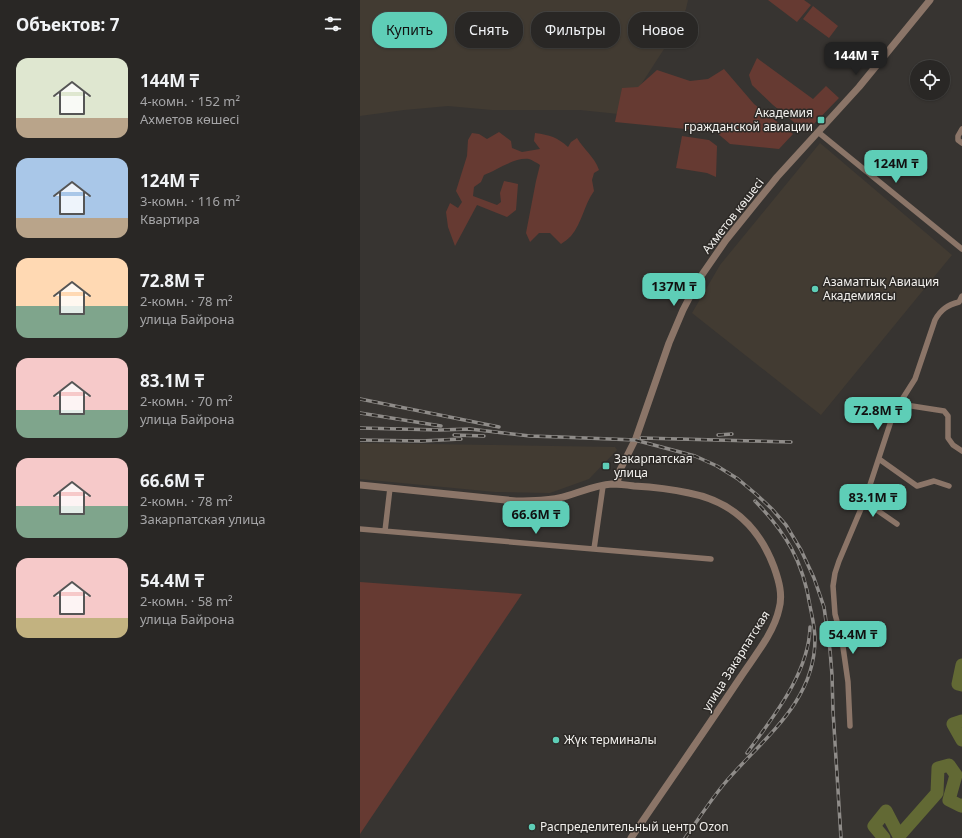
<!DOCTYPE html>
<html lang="ru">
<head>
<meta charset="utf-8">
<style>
  :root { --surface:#292725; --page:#312f2d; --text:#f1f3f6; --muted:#a5a5a7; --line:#454442; --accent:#5eceb7 }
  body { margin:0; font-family:"Noto Sans",sans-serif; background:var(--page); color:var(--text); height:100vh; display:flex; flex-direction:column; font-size:15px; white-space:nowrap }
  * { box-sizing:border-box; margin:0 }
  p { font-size:13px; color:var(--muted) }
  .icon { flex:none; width:22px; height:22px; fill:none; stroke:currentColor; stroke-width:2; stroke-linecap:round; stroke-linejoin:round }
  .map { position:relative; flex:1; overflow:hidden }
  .side { display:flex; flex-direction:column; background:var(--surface); width:360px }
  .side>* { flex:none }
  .hud { position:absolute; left:12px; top:12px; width:380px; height:36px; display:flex; gap:8px }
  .fabs { position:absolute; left:550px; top:60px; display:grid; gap:8px }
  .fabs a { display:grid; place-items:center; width:40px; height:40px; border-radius:50%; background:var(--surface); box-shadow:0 1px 3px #0004,0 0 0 1px var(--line); font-size:20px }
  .price { position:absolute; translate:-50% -34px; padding:0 9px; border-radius:8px; background:var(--accent); color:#111; font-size:13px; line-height:26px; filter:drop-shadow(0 1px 2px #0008) }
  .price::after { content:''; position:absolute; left:50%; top:24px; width:12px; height:9px; margin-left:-6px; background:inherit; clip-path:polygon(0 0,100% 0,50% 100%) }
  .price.selected { background:#222; color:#fff }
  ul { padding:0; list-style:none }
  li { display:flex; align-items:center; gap:12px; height:100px; padding:0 16px }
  li span { display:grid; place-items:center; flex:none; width:112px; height:80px; border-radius:12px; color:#555 }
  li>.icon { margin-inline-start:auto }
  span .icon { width:48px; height:48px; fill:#fffc; stroke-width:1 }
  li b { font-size:17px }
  h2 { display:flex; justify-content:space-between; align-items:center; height:48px; padding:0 16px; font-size:17px }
  .chip { padding:0 14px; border-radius:16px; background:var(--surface); box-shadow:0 1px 3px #0004,0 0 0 1px var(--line); font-size:14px; line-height:36px }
  .chip.selected { background:var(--accent); color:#111 }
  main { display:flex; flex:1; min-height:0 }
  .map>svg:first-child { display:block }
</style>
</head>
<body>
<main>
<section class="side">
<h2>Объектов: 7<svg class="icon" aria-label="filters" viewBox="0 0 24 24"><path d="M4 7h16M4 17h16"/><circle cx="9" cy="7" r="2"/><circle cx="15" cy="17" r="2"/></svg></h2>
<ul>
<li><span style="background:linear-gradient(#dfe7d0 75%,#b9a48a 0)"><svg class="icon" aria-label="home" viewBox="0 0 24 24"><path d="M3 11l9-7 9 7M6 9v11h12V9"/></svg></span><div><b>144M ₸</b><p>4-комн. · 152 m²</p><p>Ахметов көшесі</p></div></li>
<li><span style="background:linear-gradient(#a9c7e8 75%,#b9a48a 0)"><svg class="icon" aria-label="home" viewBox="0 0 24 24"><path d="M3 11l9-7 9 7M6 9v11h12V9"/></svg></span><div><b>124M ₸</b><p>3-комн. · 116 m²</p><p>Квартира</p></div></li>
<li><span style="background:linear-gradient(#ffd9b3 60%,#7fa58c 0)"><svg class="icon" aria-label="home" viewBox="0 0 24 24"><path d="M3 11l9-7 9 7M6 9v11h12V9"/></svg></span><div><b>72.8M ₸</b><p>2-комн. · 78 m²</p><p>улица Байрона</p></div></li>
<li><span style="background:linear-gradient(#f6c9c9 65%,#7fa58c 0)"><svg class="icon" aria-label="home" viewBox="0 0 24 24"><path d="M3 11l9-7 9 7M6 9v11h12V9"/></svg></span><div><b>83.1M ₸</b><p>2-комн. · 70 m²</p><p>улица Байрона</p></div></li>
<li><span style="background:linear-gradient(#f6c9c9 60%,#7fa58c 0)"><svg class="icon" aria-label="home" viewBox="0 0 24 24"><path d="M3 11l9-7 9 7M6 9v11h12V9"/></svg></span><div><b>66.6M ₸</b><p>2-комн. · 78 m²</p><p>Закарпатская улица</p></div></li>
<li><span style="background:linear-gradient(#f6c9c9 75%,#c2b280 0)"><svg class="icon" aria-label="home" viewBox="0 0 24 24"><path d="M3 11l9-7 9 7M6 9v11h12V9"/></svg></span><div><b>54.4M ₸</b><p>2-комн. · 58 m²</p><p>улица Байрона</p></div></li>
</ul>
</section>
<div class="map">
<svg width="602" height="838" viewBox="0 0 602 838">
  <rect width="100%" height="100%" fill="#373431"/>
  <!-- built -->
  <path fill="#423b32" d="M 0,0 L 328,0 L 326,9 L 315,32 L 282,83 L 268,115 L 220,110 L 132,110 L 88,106 L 44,110 L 0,116 Z
    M 460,143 L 592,255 L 461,415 L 332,313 L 360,265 Z
    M 0,443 L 255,447 L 257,450 L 229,479 L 190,493 L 135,492 L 0,479 Z"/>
  <!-- green -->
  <path fill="#663a32" d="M 408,0 L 444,0 L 451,5 L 437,22 Z
    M 453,6 L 478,26 L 469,38 L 443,19 Z
    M 397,58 L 453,99 L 466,86 L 479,98 L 446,132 L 413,105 L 392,85 L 389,75 Z
    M 364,69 L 394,104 L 433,134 L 419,149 L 370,144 L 356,132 L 255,122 L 262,88 L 278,87 L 297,70 L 330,81 L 348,79 Z
    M 139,132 L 151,141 L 152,148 L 162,152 L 180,149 L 174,141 L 175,133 C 190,135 197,137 208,147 L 211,142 L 217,138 C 224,150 234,156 239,170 L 234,173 L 232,180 L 234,191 C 224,205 222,223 211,236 C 208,239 204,242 201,244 L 190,233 L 179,233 L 170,242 L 166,233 L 176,181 L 180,165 C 177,163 172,160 169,159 C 155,157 137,170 124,175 L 121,182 L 114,187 L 113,196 L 137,205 L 141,202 L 140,193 L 144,181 L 158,184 L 156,210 L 147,217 L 117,205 L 95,246 L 88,227 L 86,212 L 90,203 L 98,208 L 102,202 L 96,191 L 107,156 L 108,140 L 112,133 L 119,134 L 127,139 Z
    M 322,136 L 349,140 L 357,146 L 356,177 L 347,173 L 316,168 Z
    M 0,582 L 162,594 L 0,834 Z"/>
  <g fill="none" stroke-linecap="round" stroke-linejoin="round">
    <!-- river -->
    <path stroke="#626934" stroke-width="13" d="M 602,665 L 598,684 L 602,685
      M 602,721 L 593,724 L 602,740
      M 524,838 L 514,826 L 526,811 L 539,836 L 577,793 L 578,768 L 589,765 L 596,775 L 589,800 L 601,806 L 602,805"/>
    <!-- minor -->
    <path stroke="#8b7568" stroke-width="5.5" d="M 602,129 L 598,136 L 598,140 L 602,143
      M 458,132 L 602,249
      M 539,404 L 584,411 L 588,416 L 588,438 L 593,445 L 602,451
      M 519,459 L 557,486 L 574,481 L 589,486
      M 506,497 L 511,506 L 537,524
      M 0,529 L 351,559
      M 25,531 L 30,488
      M 234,549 L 243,486
      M 490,726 L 488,682 L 482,640 L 475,614 L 473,586 L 475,573 L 479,561 L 506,497 L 531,421 L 536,409 L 555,379 L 575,320 C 581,309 588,305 599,302 L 602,296"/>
    <!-- tertiary -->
    <path stroke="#8b7568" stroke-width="7" d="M 257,484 L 260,470 L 276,438 L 309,343 L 323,310 L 339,279 L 366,240 L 417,177 L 499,87 L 570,0
      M 0,485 L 156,501 C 170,501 185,501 199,498 C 216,494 234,485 252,484 C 259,484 267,485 274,486 C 292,487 311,489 329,493 C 371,501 399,527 414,567 C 419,581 423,595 419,609 C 414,633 393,658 380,678 C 344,732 307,785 271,838"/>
    <!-- rail casing -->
    <g stroke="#8f8c89" stroke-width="3.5">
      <path id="rail" d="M 0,399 L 139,427
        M 0,413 L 81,426
        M 0,428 L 80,430 L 110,429 L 170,436 L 200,437 L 275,440 L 335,456 L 357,466 L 378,479 L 397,495 L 412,509 L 426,525 L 441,550 L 454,578 L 464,607 L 470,650 L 472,675 L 473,711 L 481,838
        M 94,435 L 124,436
        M 358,435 L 372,434
        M 281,438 L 431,442
        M 0,440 L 61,441 L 101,439
        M 387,753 C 413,717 449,673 450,627
        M 325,838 C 338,820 350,801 364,784 C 402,739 455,703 455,639 C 455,628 452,616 450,606 C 443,561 426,533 395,501"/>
    </g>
    <!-- rail -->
    <use href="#rail" stroke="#2d2a27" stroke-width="2" stroke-dasharray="6" stroke-linecap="butt"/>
  </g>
  <!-- markers -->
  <g fill="#5eceb7" stroke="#2d2a27" stroke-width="1.5">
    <rect x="457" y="116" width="8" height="8" rx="2"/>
    <circle cx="455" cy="289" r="4"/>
    <rect x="242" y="462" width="8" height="8" rx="2"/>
    <circle cx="196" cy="740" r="4"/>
    <circle cx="172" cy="827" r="4"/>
  </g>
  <g text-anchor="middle" stroke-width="3" stroke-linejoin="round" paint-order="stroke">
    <!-- poi labels -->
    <g font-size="12" fill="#f2f0ed" stroke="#2d2a27" text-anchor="start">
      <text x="453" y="117" text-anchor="end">Академия<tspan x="453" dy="14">гражданской авиации</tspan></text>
      <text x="463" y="286">Азаматтық Авиация<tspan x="463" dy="14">Академиясы</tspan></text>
      <text x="254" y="463">Закарпатская<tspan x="254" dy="14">улица</tspan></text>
      <text x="204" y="744">Жүк терминалы</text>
      <text x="180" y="831">Распределительный центр Ozon</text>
    </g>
    <!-- street labels -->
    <g font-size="12" fill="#f2f0ed" stroke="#2d2a27">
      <text transform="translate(373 216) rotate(-52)" y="4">Ахметов көшесі</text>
      <text transform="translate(376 661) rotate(-58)" y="4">улица Закарпатская</text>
    </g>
  </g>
</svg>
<div class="fabs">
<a><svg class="icon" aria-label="locate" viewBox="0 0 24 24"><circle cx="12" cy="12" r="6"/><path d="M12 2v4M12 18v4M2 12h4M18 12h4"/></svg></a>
</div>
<b class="price selected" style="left:496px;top:76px">144M ₸</b>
<b class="price" style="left:536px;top:184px">124M ₸</b>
<b class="price" style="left:314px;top:307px">137M ₸</b>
<b class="price" style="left:518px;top:431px">72.8M ₸</b>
<b class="price" style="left:513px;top:518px">83.1M ₸</b>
<b class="price" style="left:176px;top:535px">66.6M ₸</b>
<b class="price" style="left:493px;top:655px">54.4M ₸</b>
<div class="hud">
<a class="chip selected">Купить</a>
<a class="chip">Снять</a>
<a class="chip">Фильтры</a>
<a class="chip">Новое</a>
</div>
</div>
</main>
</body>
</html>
